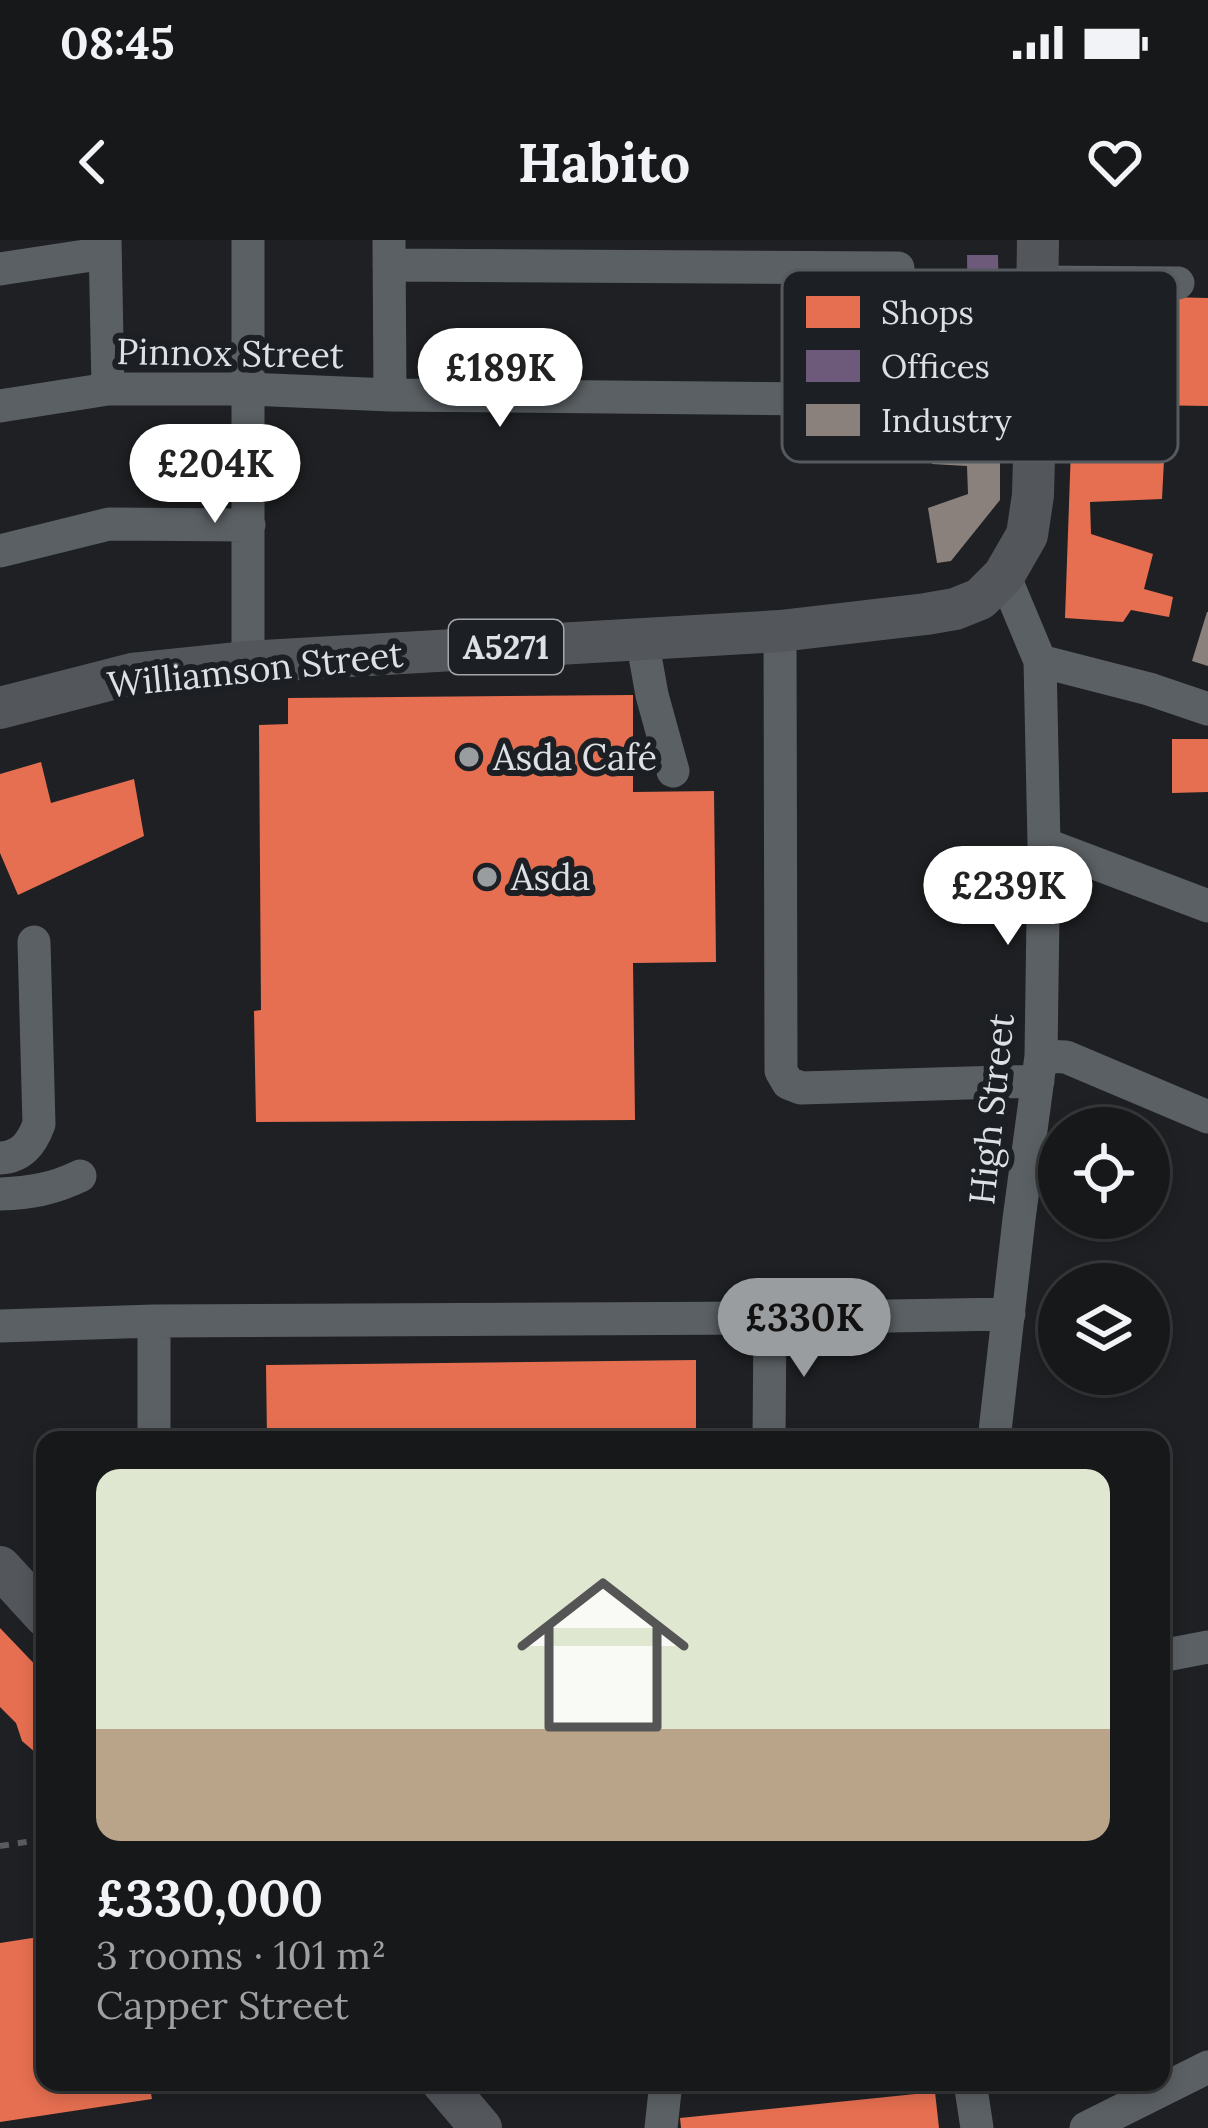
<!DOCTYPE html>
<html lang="en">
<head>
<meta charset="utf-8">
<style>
  :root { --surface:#16181a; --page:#1f2123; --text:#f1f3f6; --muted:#9ea0a2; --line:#353739; --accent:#9a9da0 }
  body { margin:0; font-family:Lora,serif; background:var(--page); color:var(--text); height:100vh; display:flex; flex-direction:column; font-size:45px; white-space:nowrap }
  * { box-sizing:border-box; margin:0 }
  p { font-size:39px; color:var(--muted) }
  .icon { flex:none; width:66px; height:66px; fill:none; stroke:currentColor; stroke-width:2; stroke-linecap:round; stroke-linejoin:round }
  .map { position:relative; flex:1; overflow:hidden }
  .panel { position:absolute; left:36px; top:1191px; width:1134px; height:660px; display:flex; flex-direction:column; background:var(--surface); border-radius:24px; box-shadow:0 6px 18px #0003,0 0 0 3px var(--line) }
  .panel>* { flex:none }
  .fabs { position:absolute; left:1038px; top:867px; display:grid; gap:24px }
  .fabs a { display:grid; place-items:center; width:132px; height:132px; border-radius:50%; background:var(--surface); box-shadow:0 6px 18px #0003,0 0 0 3px var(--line); font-size:60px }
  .price { position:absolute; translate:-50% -102px; padding:0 27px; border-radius:42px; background:#fff; color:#222; font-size:39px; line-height:78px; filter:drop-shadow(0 3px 6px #0008) }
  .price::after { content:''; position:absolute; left:50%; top:72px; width:36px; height:27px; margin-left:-18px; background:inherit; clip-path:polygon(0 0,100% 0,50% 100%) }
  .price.selected { background:var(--accent); color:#111 }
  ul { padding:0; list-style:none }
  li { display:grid; align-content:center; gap:24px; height:636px; padding:0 60px }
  li span { display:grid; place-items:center; height:372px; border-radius:24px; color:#555 }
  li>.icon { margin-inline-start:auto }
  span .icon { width:216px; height:216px; fill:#fffc; stroke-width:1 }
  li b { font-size:51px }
  .status { display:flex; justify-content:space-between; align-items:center; height:84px; padding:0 60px; background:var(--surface); direction:ltr }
  .status svg { height:33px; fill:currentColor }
  header { display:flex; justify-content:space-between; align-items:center; height:156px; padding:0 60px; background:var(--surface); font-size:54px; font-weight:700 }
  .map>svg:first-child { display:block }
</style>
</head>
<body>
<div class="status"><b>08:45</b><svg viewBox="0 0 49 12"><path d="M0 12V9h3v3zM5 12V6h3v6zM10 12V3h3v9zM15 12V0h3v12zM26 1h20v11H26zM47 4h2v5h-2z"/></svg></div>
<header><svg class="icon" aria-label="back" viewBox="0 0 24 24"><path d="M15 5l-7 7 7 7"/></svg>Habito<svg class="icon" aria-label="heart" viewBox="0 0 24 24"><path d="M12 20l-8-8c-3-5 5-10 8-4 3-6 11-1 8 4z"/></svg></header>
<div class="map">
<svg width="1208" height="1888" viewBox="0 0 1208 1888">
  <rect width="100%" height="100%" fill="#1e2023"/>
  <!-- shops -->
  <path fill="#e76f51" d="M 1080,55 L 1208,58 L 1208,166 L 1078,164 Z
    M 1071,208 L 1164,220 L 1162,259 L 1090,262 L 1091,294 L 1153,314 L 1144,349 L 1173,357 L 1169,377 L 1131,370 L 1123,382 L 1065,378 Z
    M 633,455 L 633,552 L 714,551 L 716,722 L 633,723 L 635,880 L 256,882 L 254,771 L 261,770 L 259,485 L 288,484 L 288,458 Z
    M 1172,499 L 1208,499 L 1208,552 L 1172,553 Z
    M 41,522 L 51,563 L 134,539 L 144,596 L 18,655 L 0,613 L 0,534 Z
    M 696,1120 L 696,1200 L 267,1200 L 266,1125 Z
    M 0,1388 L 45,1435 L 45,1515 L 36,1513 L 22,1501 L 16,1483 L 0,1467 Z
    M 45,1696 L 45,1842 L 149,1842 L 152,1859 L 0,1882 L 0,1703 Z
    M 935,1852 L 939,1888 L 681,1888 L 680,1878 Z"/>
  <!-- offices -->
  <path fill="#6d597a" d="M 967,15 L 998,15 L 1000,117 L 930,118 L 929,85 L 968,84 Z"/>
  <!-- industry -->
  <path fill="#8a817c" d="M 954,175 L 1000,175 L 1000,260 L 951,321 L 937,323 L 928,268 L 968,254 L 967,226 L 932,224 L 931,199 Z
    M 1207,372 L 1208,372 L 1208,426 L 1192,421 Z"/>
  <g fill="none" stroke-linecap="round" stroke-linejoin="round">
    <!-- path -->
    <path stroke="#5a5c60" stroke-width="6" stroke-dasharray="9 9" stroke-linecap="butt" d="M 0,1606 L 45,1599"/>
    <!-- minor -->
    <path stroke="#5b6064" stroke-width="33" d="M 105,0 L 108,149
      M 389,0 L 390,155
      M 389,25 L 898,28 L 900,158
      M 0,29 L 105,13
      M 1038,42 L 1178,43
      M 0,166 L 108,149 L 249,149 L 390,155 L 1036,161
      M 1035,182 L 1124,193
      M 0,311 L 109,284 L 249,285
      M 780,391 L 781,831 L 788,843 L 801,848 L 1038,841
      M 642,399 L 652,455 L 673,531
      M 1040,421 L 1149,449 L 1208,469
      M 248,422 L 248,0
      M 1044,604 L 1208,666
      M 1041,816 L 1066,817 L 1208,877
      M 0,918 C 22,917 32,903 39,884 L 34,702
      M 0,954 C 30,953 53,949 80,936
      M 154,1081 L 154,1200
      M 0,1086 L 154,1081 L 770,1078 L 1009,1074
      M 769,1200 L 770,1078
      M 994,1200 L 1019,979 L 1041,816 L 1044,604 L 1040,421 L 1004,335
      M 1161,1416 L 1208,1407
      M 970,1842 L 977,1888
      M 661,1888 L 666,1842
      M 1086,1888 L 1208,1827"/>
    <!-- major -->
    <path stroke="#53575c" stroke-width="42" d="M 0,468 L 132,434 L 248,422 L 780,391 L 926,374 L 955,369 L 980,359 L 1004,335 L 1027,295 L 1033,255 L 1035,182 L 1038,0
      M 0,1327 L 45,1376
      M 442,1842 L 481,1888"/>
  </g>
  <!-- markers -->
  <g fill="#9a9da0" stroke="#1c2025" stroke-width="4.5">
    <circle cx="469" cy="517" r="12"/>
    <circle cx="487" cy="637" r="12"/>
  </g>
  <g text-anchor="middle" stroke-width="12" stroke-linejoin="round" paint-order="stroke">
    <!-- shield labels -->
    <rect fill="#1c2025" stroke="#a3a6ab" stroke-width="3" x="449" y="380" width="114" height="54" rx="9"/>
    <g font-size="33" font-weight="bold" fill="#dde0e4">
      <text x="506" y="419">A5271</text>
    </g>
    <!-- street labels -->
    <g font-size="36" fill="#dde0e4" stroke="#1c2025">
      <text transform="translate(230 113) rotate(1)" y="13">Pinnox Street</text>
      <text transform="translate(255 429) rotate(-6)" y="13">Williamson Street</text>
      <text transform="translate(991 869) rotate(-84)" y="13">High Street</text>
    </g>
    <!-- poi labels -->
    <g font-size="36" fill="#dde0e4" stroke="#1c2025" text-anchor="start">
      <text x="493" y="530">Asda Café</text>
      <text x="511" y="650">Asda</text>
    </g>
  </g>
  <!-- legend -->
  <rect x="782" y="30" width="396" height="192" rx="18" fill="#1c2025" stroke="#565a5e" stroke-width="3"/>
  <rect x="806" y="56" width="54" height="32" fill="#e76f51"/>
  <rect x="806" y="110" width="54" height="32" fill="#6d597a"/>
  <rect x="806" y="164" width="54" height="32" fill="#8a817c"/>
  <g font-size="33" fill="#dde0e4">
    <text x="881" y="84">Shops</text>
    <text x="881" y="138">Offices</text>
    <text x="881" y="192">Industry</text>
  </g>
</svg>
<div class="fabs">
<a><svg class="icon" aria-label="locate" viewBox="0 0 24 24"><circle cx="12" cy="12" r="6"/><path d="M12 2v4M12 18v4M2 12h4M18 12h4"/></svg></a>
<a><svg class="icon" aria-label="layers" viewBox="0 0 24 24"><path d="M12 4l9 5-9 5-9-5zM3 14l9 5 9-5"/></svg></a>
</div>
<b class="price" style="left:500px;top:190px">£189K</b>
<b class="price" style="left:215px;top:286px">£204K</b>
<b class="price" style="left:1008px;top:708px">£239K</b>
<b class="price selected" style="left:804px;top:1140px">£330K</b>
<section class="panel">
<ul>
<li><span style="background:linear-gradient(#dfe7d0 70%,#b9a48a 0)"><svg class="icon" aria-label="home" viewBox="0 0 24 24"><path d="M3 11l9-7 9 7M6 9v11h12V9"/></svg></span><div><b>£330,000</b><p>3 rooms · 101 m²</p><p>Capper Street</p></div></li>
</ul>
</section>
</div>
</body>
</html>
